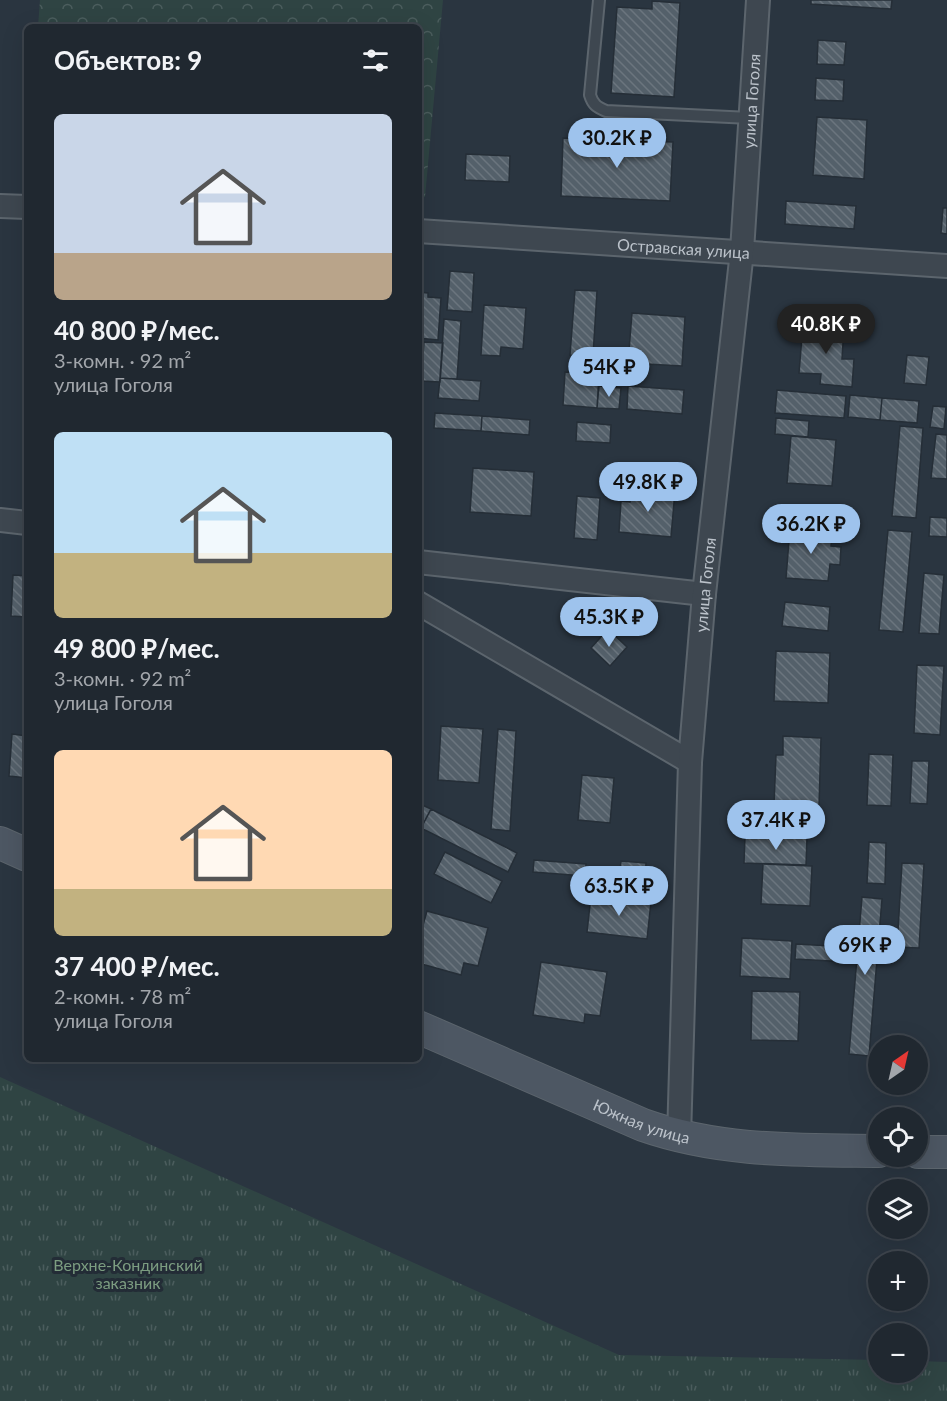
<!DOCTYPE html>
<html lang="ru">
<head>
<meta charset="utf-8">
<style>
  :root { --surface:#202830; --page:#283038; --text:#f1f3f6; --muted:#a2a6ab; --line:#3d444c; --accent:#9ec3ed }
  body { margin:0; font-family:Lato,sans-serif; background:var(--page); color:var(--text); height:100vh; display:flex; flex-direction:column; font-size:22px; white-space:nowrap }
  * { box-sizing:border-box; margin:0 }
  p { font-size:20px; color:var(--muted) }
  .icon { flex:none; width:33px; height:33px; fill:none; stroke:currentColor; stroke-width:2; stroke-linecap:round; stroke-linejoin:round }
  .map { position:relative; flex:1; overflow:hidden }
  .panel { position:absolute; left:24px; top:24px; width:398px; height:1038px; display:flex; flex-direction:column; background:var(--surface); border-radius:9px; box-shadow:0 6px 24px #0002,0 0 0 2px var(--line) }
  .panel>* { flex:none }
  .needle { width:39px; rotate:34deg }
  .tools { position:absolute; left:868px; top:1035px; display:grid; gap:12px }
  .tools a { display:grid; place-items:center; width:60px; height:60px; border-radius:50%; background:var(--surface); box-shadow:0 6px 24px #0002,0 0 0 2px var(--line); font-size:30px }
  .price { position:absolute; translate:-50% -51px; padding:0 14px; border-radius:21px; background:var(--accent); color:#111; font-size:20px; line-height:39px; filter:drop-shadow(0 2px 3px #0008) }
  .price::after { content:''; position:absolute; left:50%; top:36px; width:18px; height:14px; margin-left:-9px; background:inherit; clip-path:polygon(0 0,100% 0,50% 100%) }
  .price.active { background:#222; color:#fff }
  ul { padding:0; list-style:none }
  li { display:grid; align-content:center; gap:12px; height:318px; padding:0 30px }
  li span { display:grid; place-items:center; height:186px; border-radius:9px; color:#555 }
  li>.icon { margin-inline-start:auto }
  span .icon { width:108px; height:108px; fill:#fffc; stroke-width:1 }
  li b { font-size:26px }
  h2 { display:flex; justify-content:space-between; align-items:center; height:72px; padding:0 30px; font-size:26px }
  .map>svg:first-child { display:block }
</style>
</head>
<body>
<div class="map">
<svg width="947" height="1401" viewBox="0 0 947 1401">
  <defs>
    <pattern id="grass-tufts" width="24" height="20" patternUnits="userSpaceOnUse" patternTransform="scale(1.5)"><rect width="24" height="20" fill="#2f4443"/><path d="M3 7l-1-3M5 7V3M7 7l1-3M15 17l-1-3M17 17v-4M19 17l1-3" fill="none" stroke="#4b5d5d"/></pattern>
    <pattern id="forest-crowns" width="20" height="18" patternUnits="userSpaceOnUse" patternTransform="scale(1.5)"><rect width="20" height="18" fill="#2f4443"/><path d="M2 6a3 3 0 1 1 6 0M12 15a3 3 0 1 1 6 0" fill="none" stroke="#4b5d5d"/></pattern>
    <pattern id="building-back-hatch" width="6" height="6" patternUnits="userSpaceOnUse" patternTransform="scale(1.5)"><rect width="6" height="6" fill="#54606a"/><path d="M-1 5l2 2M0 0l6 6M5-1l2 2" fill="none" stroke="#6b757e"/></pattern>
  </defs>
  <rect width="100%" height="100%" fill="#2a3540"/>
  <!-- grass -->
  <path fill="url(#grass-tufts)" d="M 0,1077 L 619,1355 L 879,1360 L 879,1372 L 918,1372 L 918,1361 L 947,1362 L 947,1401 L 0,1401 Z"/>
  <!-- forest -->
  <path fill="url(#forest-crowns)" d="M 40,0 L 443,0 L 425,197 L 418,196 L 418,27 L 38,27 Z"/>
  <!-- building -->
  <path fill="url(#building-back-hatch)" stroke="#252e37" stroke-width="1.5" d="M 811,0 L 892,0 L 891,9 L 811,4 Z
    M 652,1 L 680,3 L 674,97 L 611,93 L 617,7 L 652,9 Z
    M 818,40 L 846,42 L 844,65 L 817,64 Z
    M 816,78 L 844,80 L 843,101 L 815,100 Z
    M 817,117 L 867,120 L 864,179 L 813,175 Z
    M 563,138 L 673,142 L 670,201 L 561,196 Z
    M 466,154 L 510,156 L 509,182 L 465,180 Z
    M 786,201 L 856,206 L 854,229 L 785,224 Z
    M 943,208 L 947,208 L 947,234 L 941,233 Z
    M 450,271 L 474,273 L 472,312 L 447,310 Z
    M 575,290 L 597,291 L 593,356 L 570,355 Z
    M 418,292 L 428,293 L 428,297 L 441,298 L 438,340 L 418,338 Z
    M 484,305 L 526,308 L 523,349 L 501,347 L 500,356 L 481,355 Z
    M 632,313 L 685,317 L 682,366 L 628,363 Z
    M 444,319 L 461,321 L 457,379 L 440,378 Z
    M 803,324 L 844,328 L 842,359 L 854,359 L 852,387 L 820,384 L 821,374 L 799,373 Z
    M 424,342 L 443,343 L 440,382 L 421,381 Z
    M 907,355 L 929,357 L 926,385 L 904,383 Z
    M 565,372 L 599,375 L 597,408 L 563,405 Z
    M 440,378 L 481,381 L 479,401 L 438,398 Z
    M 599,386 L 621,388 L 619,409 L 597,408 Z
    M 628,386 L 684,390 L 682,414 L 627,409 Z
    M 777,390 L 846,396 L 844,418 L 775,413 Z
    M 850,395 L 882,398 L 880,420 L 848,417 Z
    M 882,398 L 919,401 L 917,423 L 880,420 Z
    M 933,406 L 946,407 L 944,429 L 930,427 Z
    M 435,413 L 482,416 L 481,431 L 434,428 Z
    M 482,416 L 530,420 L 529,435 L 481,431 Z
    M 776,418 L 809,421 L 808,437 L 775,434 Z
    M 577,422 L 611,425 L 610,443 L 576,441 Z
    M 900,426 L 923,428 L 916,518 L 892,516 Z
    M 936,434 L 947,435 L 947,479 L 931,478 Z
    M 791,436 L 836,440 L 832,486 L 787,483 Z
    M 473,468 L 534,472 L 531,516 L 470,512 Z
    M 631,487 L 675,491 L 671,537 L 619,532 L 621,501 L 630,502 Z
    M 577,496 L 600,498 L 597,540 L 574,538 Z
    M 930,517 L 947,518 L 947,537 L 929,536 Z
    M 790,528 L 832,531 L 831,546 L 841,547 L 840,565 L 830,564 L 828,581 L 786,578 Z
    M 888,530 L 912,532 L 903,632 L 879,630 Z
    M 924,573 L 944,575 L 939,634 L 919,633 Z
    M 13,575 L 27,576 L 27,617 L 11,616 Z
    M 785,602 L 830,607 L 828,631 L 782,626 Z
    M 608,629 L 627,647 L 610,666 L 591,648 Z
    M 776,651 L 830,653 L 828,703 L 774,701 Z
    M 917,665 L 944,666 L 940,735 L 914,733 Z
    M 441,726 L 483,729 L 479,783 L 438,780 Z
    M 498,729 L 516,731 L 510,831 L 491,829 Z
    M 12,734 L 27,736 L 27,778 L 9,776 Z
    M 783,736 L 821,738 L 819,807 L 774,805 L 776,755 L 783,755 Z
    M 869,754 L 893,755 L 891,806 L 867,805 Z
    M 912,761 L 929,761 L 927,804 L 910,803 Z
    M 582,775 L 614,778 L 610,823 L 578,820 Z
    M 418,803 L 431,809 L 421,828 L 418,827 Z
    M 431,809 L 517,853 L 508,872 L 421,828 Z
    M 745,836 L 807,838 L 806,865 L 744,863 Z
    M 869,842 L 886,843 L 885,884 L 867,883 Z
    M 445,852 L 502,881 L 491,903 L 434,874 Z
    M 534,860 L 586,864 L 585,876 L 533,872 Z
    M 621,861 L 646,863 L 645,881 L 619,879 Z
    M 902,863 L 924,864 L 919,948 L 897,947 Z
    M 763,864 L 812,866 L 810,906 L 761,904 Z
    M 591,896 L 651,902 L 647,939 L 587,932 Z
    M 862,897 L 882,899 L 869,1056 L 849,1054 Z
    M 427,911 L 488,928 L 478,966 L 464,963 L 461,975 L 418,963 L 418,943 Z
    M 742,938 L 792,941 L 790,979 L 740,976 Z
    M 796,944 L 849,947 L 848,962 L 795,959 Z
    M 541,962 L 607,972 L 600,1016 L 585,1014 L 584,1023 L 533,1015 Z
    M 752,991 L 800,992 L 798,1041 L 751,1040 Z"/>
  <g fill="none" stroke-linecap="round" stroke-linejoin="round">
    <!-- lane casing -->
    <g stroke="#5c656d" stroke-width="14">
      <path id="lane" d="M 599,0 L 590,95 C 593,105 597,107 606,111 L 750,118"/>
    </g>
    <!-- street casing -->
    <g stroke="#5c656d" stroke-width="26">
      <g id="street">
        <path d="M 0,206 L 27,207"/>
        <path id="s1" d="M 418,231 L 947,266"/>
        <path d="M 0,520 L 27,523"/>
        <path d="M 418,562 L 704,594"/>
        <path d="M 418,603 L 690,762"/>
        <path id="s2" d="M 679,1138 L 690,762 L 704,594 L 742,251 L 758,0"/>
      </g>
    </g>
    <!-- secondary casing -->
    <g stroke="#5c656d" stroke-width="34">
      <g id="secondary">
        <path d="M 0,843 L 27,855"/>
        <path id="s3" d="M 418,1027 L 643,1125 C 720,1152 798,1150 879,1151"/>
        <path d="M 918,1152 L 947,1152"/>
      </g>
    </g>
    <!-- lane -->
    <use href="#lane" stroke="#3e4750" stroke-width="10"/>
    <!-- street -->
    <use href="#street" stroke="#3e4750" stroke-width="22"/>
    <!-- secondary -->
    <use href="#secondary" stroke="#4d5763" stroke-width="32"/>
  </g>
  <g text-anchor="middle" stroke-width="6" stroke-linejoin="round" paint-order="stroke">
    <!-- street labels -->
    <g font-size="16" fill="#bbc2ca" stroke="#232c36">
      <text dy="6" stroke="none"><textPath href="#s2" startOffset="1040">улица Гоголя</textPath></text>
      <text dy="6" stroke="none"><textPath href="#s1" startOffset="266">Остравская улица</textPath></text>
      <text dy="6" stroke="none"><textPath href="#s2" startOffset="554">улица Гоголя</textPath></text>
      <text dy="6" stroke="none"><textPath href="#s3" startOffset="243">Южная улица</textPath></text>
    </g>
    <!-- park labels -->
    <g font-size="16" fill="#7c9d81" stroke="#232c36">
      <text x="128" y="1271">Верхне-Кондинский<tspan x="128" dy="18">заказник</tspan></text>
    </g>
  </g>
</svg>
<div class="tools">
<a><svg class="needle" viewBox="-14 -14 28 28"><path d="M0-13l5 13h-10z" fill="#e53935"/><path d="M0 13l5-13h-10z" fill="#a2a6ab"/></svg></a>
<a><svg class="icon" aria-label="locate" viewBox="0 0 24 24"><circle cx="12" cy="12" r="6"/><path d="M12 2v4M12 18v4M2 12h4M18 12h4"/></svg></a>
<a><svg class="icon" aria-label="layers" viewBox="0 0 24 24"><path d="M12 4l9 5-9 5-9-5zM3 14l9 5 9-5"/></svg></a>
<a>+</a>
<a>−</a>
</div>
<b class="price" style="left:617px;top:169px">30.2K ₽</b>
<b class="price active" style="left:826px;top:355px">40.8K ₽</b>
<b class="price" style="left:609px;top:398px">54K ₽</b>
<b class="price" style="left:648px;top:513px">49.8K ₽</b>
<b class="price" style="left:811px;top:555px">36.2K ₽</b>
<b class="price" style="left:609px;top:648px">45.3K ₽</b>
<b class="price" style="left:776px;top:851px">37.4K ₽</b>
<b class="price" style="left:619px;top:917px">63.5K ₽</b>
<b class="price" style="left:865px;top:976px">69K ₽</b>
<section class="panel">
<h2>Объектов: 9<svg class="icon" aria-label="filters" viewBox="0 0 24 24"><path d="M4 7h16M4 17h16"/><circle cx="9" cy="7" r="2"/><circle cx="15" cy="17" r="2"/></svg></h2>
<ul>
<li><span style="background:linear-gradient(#c9d6e8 75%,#b9a48a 0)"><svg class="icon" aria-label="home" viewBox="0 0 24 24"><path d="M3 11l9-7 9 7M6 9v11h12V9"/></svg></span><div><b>40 800 ₽/мес.</b><p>3-комн. · 92 m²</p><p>улица Гоголя</p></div></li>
<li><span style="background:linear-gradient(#bfe0f5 65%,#c2b280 0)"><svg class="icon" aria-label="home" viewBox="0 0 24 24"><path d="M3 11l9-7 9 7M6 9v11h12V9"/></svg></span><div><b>49 800 ₽/мес.</b><p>3-комн. · 92 m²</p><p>улица Гоголя</p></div></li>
<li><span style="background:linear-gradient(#ffd9b3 75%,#c2b280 0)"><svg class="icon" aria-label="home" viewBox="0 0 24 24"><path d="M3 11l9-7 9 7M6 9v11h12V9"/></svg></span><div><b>37 400 ₽/мес.</b><p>2-комн. · 78 m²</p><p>улица Гоголя</p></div></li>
</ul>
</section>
</div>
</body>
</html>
